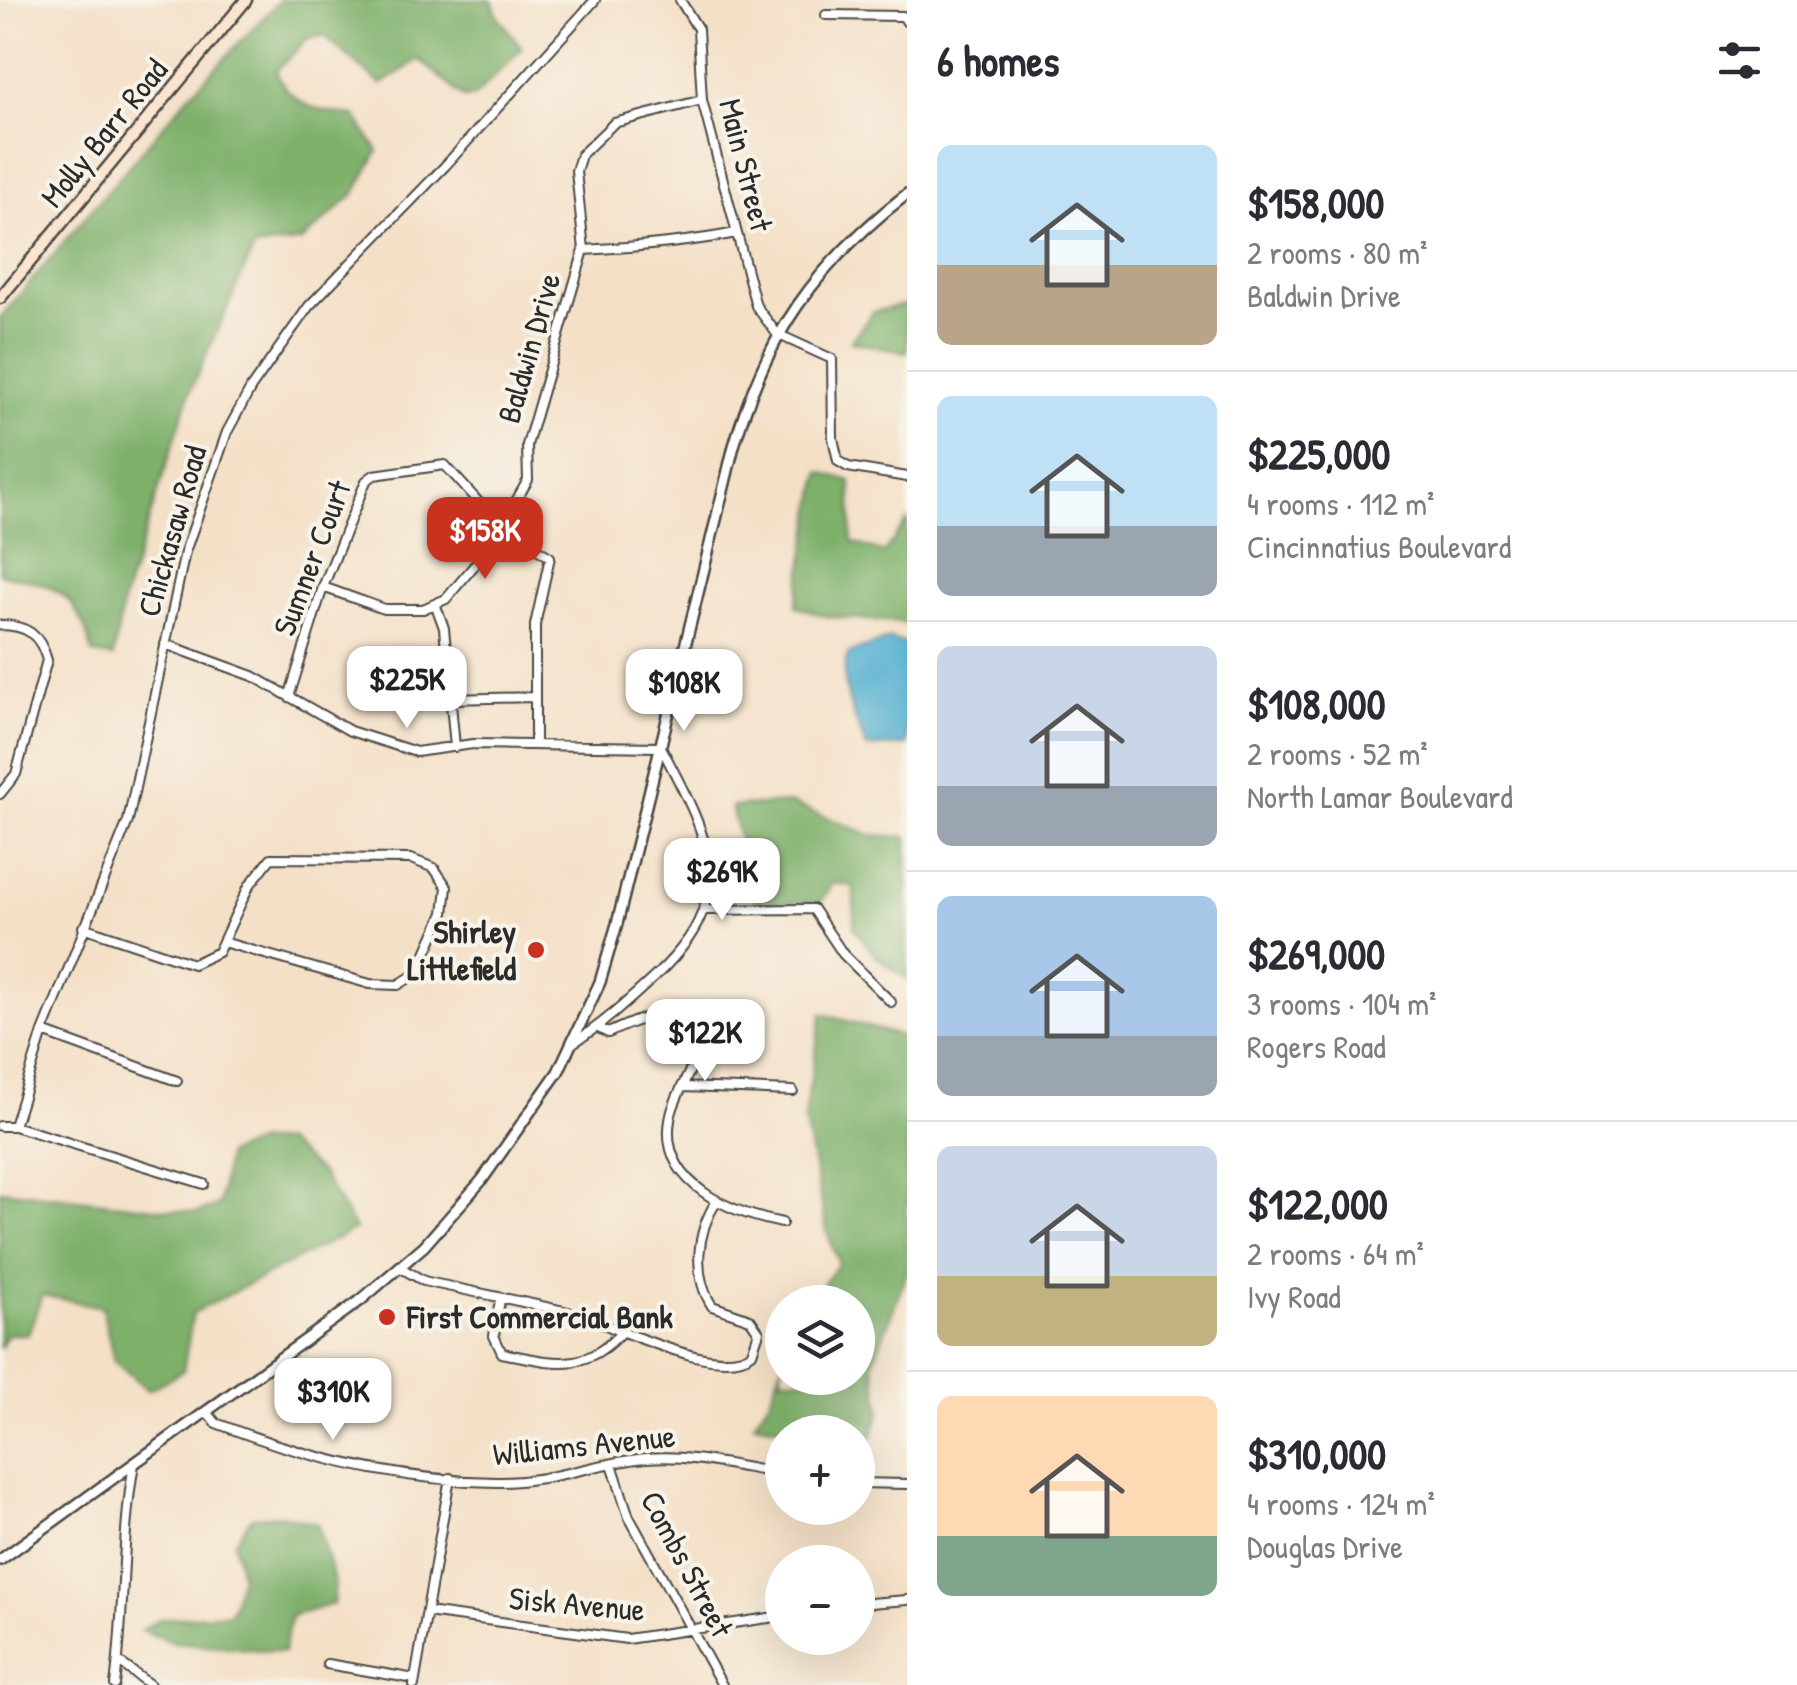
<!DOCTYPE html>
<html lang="en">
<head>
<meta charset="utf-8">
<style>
  :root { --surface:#fff; --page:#f7f7f7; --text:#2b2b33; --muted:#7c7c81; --line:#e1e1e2; --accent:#c8321e }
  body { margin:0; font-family:"Patrick Hand",sans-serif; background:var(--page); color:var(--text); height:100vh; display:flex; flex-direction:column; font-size:38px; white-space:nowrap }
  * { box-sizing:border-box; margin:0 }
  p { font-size:32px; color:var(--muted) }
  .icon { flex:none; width:55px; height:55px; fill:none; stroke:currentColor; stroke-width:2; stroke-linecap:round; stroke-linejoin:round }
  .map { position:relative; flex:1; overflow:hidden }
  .sheet { display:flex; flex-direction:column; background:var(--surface); width:890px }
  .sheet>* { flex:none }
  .fabs { position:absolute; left:765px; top:1285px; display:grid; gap:20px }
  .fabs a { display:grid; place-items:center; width:110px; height:110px; border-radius:50%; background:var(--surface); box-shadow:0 10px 40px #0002; font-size:50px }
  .price { position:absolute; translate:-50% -85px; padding:0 22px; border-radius:20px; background:#fff; color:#222; font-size:32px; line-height:65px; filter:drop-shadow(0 2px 5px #0008) }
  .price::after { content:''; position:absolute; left:50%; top:60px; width:30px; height:22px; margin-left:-15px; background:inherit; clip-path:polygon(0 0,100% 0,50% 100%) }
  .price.on { background:var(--accent); color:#fff }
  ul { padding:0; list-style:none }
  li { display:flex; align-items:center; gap:30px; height:250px; padding:0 30px }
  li+li { border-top:2px solid var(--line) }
  li span { display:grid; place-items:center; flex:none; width:280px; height:200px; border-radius:15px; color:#555 }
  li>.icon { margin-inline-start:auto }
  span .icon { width:120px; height:120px; fill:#fffc; stroke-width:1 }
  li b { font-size:42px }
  h2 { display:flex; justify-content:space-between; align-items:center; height:120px; padding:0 30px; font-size:42px }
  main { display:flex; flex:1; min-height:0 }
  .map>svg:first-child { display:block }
</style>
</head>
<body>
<main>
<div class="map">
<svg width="907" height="1685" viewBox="0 0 907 1685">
  <rect width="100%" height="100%" fill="#f7f3e8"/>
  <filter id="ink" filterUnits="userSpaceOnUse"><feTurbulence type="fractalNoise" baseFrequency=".01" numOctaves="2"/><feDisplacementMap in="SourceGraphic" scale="20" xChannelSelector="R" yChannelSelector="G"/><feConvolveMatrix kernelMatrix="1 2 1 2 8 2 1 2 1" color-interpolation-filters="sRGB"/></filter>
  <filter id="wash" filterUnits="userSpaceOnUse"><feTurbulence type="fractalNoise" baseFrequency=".0048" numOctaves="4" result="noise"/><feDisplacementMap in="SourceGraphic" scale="40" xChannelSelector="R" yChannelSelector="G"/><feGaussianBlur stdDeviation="2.25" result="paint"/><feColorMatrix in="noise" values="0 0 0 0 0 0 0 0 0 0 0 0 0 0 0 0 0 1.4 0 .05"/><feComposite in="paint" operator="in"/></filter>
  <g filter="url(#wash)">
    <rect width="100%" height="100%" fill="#f4e0c7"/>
    <!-- forest -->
    <path fill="#7eb06a" stroke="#546e4a" stroke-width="2.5" d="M 280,0 L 492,0 L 497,15 L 522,48 L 474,97 L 464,98 L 419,59 L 381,85 L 325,36 L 308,38 L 276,71 C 290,106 319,112 355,116 L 378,151 L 355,193 L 302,241 L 254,248 L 191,389 L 123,600 L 113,657 L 93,654 C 77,594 59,584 0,574 L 0,318 L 184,101 Z
      M 907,304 L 907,353 L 851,341 L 873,312 Z
      M 820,472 L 851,481 L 852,542 L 884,553 L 907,521 L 907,623 L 825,616 L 796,606 Z
      M 789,803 L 871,835 L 907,837 L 907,979 L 876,956 L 854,928 L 854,886 L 833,883 L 821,902 L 756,903 L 731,807 Z
      M 822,1014 L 907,1038 L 907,1273 L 873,1362 L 881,1411 L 870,1442 L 858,1440 L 858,1432 L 810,1432 L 754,1423 L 771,1397 L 782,1365 L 782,1378 L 858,1378 L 858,1302 L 810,1302 L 839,1263 L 828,1235 L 804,1118 Z
      M 259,1142 L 284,1142 L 321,1173 L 355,1229 L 193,1313 L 183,1371 L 148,1390 L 114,1361 L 102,1307 L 42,1295 L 28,1334 L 7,1334 L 0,1349 L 0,1190 L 197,1213 L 219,1205 L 227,1154 Z
      M 282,1515 L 317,1524 L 335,1584 L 333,1604 L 291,1616 L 283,1652 L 173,1642 L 141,1630 L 159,1619 L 230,1613 L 241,1575 L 234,1542 L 252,1517 Z"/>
    <!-- water -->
    <path fill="#54b0d2" stroke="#406e7e" stroke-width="2.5" d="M 889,639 L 907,644 L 907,745 L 867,748 C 856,723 836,678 849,653 Z"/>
  </g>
  <g filter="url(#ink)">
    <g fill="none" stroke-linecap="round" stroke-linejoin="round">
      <!-- minor casing -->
      <g stroke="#494642" stroke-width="12">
        <path id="minor" d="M 680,0 L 698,29 L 702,100 L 756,306 L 777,334 L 832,359 L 833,438 L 838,461 L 848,467 L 907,477
          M 826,15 L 903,16 L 907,22
          M 584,250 C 635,247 686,243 736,233
          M 323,587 L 384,609 L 423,609 L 446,599 L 489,548 L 528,480 L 527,445 L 584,250 L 576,171 L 581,155 L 614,123 L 702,100
          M 436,606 L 444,628 L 455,747
          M 0,625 C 26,625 40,634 47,660 L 16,774 L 0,794
          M 165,644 L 253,676 L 350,731 L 416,752 L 473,744 L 661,747 C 711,842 742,898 651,980 C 626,1003 602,1025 573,1043
          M 289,697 L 323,587 L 366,481 L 374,475 L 445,465 L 501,527 L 550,557 L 535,625 L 535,743
          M 449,699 L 535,697
          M 707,910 L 813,909 L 843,954 L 891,1002
          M 83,927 L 193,964 L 218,952 L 249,886 L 271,858 L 411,859 L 434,868 L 447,887 L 444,913 L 417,973 L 398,985 L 370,984 L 223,942
          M 598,1028 L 608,1033 C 636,1021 661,1006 690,1023 L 698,1048 C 693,1073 674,1094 670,1120 C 659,1185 733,1213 782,1223
          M 43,1032 L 177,1081
          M 683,1087 L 793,1091
          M 0,1126 L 14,1126 L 204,1184
          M 14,1126 L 43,1032 L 128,821 L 185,552 L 227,432 L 251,388 L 309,306 L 445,166 L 595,0
          M 401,1268 L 424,1281 C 472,1292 521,1301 568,1312 C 609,1322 716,1380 752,1353 L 759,1332 L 750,1319 L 712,1306 C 692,1275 697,1232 716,1202
          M 500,1300 L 494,1336 L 502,1353 C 554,1363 586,1374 623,1330
          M 207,1412 L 216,1423 C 305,1458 401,1481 497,1482 C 549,1483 597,1462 647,1458 C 692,1454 738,1467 782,1474
          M 612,1464 L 629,1517 L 722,1685
          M 858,1483 L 907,1484
          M 858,1604 L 907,1600
          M 427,1612 L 627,1639 L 782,1616
          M 118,1661 L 150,1685
          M 327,1664 L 415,1679
          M 115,1685 C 125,1611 121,1537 134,1464
          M 414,1685 L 450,1478"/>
      </g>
      <!-- tertiary casing -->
      <g stroke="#494642" stroke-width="14">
        <path id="tertiary" d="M 0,1560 L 361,1300 L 424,1246 L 482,1180 L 558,1072 L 600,982 L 617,924 L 734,446 C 766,335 815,265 907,194"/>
      </g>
      <!-- secondary casing -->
      <g stroke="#494642" stroke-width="15">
        <path id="secondary" d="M 0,298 L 246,0"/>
      </g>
      <!-- minor -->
      <use href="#minor" stroke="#fff" stroke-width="8"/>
      <!-- tertiary -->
      <use href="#tertiary" stroke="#fff" stroke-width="9"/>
      <!-- secondary -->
      <use href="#secondary" stroke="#fce5d0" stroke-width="10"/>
    </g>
  </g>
  <!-- markers -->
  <g fill="#c8321e" stroke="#f7f3e8" stroke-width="4">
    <circle cx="536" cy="950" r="10"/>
    <circle cx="387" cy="1317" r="10"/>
  </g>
  <g text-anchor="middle" stroke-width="8" stroke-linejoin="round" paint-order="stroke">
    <!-- street labels -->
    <g font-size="32" fill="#2b2b2b" stroke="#f7f3e8">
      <text transform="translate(104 133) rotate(-51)" y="11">Molly Barr Road</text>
      <text transform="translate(746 165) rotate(76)" y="11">Main Street</text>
      <text transform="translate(529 348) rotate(-74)" y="11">Baldwin Drive</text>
      <text transform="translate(172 531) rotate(-74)" y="11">Chickasaw Road</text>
      <text transform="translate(312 558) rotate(-69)" y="11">Sumner Court</text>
      <text transform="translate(584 1445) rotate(-6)" y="11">Williams Avenue</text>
      <text transform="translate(687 1564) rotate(62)" y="11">Combs Street</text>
      <text transform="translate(577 1604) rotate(5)" y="11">Sisk Avenue</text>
    </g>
    <!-- poi labels -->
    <g font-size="32" font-weight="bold" fill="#2b2b2b" stroke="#f7f3e8" text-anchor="end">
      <text x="516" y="943">Shirley<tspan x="516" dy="37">Littlefield</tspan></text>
      <text x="407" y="1328" text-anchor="start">First Commercial Bank</text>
    </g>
  </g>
</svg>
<div class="fabs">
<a><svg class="icon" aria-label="layers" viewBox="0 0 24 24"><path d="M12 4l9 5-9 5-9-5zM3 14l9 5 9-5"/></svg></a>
<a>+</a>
<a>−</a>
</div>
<b class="price on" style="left:485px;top:582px">$158K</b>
<b class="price" style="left:407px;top:731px">$225K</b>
<b class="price" style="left:684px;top:734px">$108K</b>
<b class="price" style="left:722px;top:923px">$269K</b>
<b class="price" style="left:705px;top:1084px">$122K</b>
<b class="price" style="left:333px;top:1443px">$310K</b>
</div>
<section class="sheet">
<h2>6 homes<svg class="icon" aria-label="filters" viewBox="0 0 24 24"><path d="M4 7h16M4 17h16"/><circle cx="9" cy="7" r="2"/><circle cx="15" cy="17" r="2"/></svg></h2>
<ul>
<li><span style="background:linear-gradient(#bfe0f5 60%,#b9a48a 0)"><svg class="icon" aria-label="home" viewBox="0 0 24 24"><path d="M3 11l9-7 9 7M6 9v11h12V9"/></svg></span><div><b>$158,000</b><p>2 rooms · 80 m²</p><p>Baldwin Drive</p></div></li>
<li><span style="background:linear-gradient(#bfe0f5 65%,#9aa5b1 0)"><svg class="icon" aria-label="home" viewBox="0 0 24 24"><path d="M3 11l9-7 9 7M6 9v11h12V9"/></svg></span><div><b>$225,000</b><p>4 rooms · 112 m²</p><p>Cincinnatius Boulevard</p></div></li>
<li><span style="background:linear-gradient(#c9d6e8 70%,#9aa5b1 0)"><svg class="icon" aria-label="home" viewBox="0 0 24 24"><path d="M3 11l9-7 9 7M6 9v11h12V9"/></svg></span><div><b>$108,000</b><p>2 rooms · 52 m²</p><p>North Lamar Boulevard</p></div></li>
<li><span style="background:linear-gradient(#a9c7e8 70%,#9aa5b1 0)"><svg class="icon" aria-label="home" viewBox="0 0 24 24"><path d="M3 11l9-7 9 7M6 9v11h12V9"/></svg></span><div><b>$269,000</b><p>3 rooms · 104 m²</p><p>Rogers Road</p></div></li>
<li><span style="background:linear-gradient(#c9d6e8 65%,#c2b280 0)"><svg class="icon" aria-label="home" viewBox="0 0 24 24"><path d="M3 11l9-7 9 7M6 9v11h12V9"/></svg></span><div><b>$122,000</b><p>2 rooms · 64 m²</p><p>Ivy Road</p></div></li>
<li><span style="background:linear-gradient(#ffd9b3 70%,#7fa58c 0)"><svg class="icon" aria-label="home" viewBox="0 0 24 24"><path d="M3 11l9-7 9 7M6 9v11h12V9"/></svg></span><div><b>$310,000</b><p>4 rooms · 124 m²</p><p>Douglas Drive</p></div></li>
</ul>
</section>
</main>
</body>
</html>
